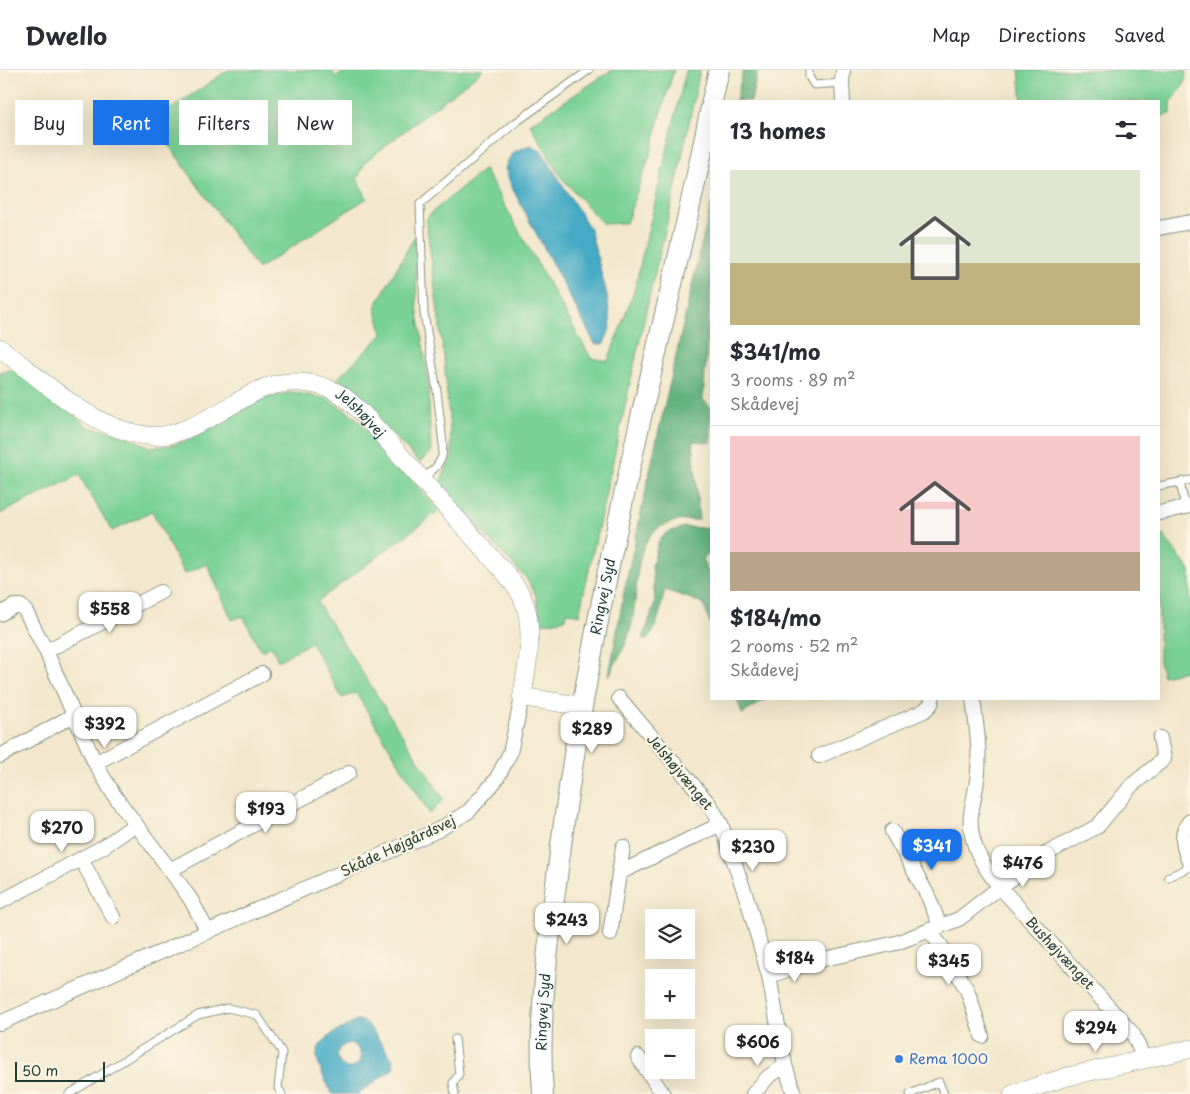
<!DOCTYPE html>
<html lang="en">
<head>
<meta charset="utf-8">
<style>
  :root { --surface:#fff; --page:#f2f2f3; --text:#2b2b33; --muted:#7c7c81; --line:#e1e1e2; --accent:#1a73e8 }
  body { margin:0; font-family:"Playpen Sans",sans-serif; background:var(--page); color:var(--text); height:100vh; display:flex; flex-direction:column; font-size:19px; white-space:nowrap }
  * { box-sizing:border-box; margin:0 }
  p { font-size:16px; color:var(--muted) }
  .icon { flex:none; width:28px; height:28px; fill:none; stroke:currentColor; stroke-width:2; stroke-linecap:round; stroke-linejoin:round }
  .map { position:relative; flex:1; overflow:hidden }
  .sheet { position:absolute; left:710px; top:30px; width:450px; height:600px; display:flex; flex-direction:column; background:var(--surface); border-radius:0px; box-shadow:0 5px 20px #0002 }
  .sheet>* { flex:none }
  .guide { position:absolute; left:15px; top:30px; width:475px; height:45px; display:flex; gap:10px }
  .tools { position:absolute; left:645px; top:839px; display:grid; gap:10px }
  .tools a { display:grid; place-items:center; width:50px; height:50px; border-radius:0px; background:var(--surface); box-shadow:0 5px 20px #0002; font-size:25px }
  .scale { position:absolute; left:15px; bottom:12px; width:90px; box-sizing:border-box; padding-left:5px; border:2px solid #1f3d34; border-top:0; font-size:14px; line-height:18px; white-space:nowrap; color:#1f3d34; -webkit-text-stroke:4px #fcf5e5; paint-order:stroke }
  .price { position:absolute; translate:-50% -42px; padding:0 11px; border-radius:10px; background:#fff; color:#222; font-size:16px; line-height:32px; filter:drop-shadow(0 1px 2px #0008) }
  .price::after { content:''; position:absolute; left:50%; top:30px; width:15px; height:11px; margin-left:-8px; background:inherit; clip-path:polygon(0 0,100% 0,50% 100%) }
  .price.on { background:var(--accent); color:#fff }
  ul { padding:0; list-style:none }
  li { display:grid; align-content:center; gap:10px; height:265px; padding:0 20px }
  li+li { border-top:1px solid var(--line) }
  li span { display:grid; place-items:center; height:155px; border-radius:0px; color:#555 }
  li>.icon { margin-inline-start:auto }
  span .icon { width:90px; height:90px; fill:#fffc; stroke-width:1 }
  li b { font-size:21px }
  h2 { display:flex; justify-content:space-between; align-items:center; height:60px; padding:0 20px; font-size:21px }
  .chip { padding:0 18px; border-radius:0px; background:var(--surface); box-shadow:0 5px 20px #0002; font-size:18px; line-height:45px }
  .chip.on { background:var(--accent); color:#fff }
  header { display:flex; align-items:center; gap:30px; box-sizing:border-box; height:70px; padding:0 25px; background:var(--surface); border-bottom:1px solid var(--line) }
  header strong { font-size:24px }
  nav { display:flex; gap:28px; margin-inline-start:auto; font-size:18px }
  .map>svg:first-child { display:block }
</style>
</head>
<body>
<header>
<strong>Dwello</strong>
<nav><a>Map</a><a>Directions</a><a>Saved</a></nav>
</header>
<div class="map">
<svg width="1190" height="1024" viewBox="0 0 1190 1024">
  <rect width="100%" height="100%" fill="#fcf5e5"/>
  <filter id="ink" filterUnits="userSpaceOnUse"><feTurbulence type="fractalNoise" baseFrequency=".02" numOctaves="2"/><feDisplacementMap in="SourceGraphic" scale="10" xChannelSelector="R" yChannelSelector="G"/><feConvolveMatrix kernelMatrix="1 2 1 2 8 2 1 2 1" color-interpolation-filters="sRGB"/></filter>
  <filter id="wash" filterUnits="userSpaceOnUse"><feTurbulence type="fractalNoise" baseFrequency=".0096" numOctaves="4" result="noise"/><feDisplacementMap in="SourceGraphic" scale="20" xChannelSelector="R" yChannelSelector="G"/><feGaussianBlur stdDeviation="1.12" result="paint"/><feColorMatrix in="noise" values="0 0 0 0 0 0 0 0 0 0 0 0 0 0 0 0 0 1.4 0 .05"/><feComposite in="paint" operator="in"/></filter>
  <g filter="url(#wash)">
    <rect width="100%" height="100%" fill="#f3e8cd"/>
    <!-- green -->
    <path fill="#7ad196" stroke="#4c8765" d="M 228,0 L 331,0 L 336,7 L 348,0 L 483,0 L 366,91 L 357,109 L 367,128 L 258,199 L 152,52 Z
      M 612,0 L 674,0 L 657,57 L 654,73 L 626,153 L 603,154 L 561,107 L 530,54 Z
      M 686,0 L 700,0 L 677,111 L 648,232 L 579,545 L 567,542 L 565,549 L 541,554 L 536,525 L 526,508 L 438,416 L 452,386 L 444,288 L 426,150 L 431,143 L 484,99 L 591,288 L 608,291 L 634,221 Z
      M 1019,0 L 1186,0 L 1185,13 L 1171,33 L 1171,44 L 1159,47 L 1159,31 L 1063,31 L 1055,26 L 1034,31 L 1022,31 Z
      M 415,166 L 417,236 L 428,308 L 431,383 L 419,392 L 338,308 L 383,264 L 375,237 Z
      M 14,299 L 89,357 L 122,364 L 151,377 L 168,376 L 188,370 L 208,360 L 241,339 L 266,328 L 292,322 L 327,329 L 354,346 L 440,440 L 317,532 L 444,730 L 430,744 L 356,623 L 342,628 L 311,572 L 278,591 L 272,576 L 261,581 L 243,546 L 232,550 L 207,494 L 184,504 L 152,441 L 112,461 L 79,405 L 0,444 L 0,302 Z
      M 1163,465 L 1190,501 L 1190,600 L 1163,606 L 1159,592 L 1159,467 Z"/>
    <!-- forest -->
    <path fill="#63b37f" stroke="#41785a" d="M 743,0 L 758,0 L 751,31 L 736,31 Z
      M 711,133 L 711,219 L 703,330 L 711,337 L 711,373 L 693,371 L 699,450 C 622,446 644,512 630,561 C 626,577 616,592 609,606 L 623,527 L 655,377 Z
      M 684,457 L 711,458 L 711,482 L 703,490 L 708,502 L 711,503 L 711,556 L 703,533 L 665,520 C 661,534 658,563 645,571 L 643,569 L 655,532 L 652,496 L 659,470 L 666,463 Z
      M 737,629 L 766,629 L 742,644 Z"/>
    <!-- water -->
    <path fill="#45aac5" stroke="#32747c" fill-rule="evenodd" d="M 530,75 L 541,80 L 590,159 L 607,225 L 611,256 L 604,274 L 595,274 L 512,118 L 505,98 L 512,83 Z
      M 356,951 L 362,951 L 368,954 L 393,990 L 394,998 L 358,1024 L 332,1024 C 327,1013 318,999 317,987 C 315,969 344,958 356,951 ZM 350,973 C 358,976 360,981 361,990 C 347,1013 322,980 350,973 Z"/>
  </g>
  <g filter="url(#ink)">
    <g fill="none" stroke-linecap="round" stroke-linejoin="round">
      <!-- service casing -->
      <g stroke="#899280" stroke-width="9">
        <path id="service" d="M 809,0 L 809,7 L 814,15 L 842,13
          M 422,410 L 436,397 L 442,387 L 443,374 L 437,321 L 424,243 L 420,134 L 515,53 L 589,0
          M 1180,412 L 1185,437
          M 1159,416 L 1190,410
          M 1168,807 L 1190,797
          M 455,969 L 459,1004 L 453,1013 L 455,1024
          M 69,1024 L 198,945 L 228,938 L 257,945 L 282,982 L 278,1018 L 282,1024
          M 910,1024 L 939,1012 L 944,1024"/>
      </g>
      <!-- minor casing -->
      <g stroke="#899280" stroke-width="16">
        <path id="minor" d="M 843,0 L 842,13 L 843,31
          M 1159,158 L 1190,152
          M 1159,443 L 1190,436
          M 0,544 L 14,536 L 21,536 L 26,542 L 46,581 L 95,693 L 114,725 L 170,800 L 191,830 L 208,862
          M 46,581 L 161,522
          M 619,628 L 710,735 L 721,754 L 748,832 L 769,906 L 785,995 L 794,1024
          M 973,629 C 976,652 980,678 978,702 C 977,716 973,730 971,744 C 968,772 982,796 1000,817 L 1133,964 L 1144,989
          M 0,686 L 74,645
          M 819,686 L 924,641 L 931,634 L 932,629
          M 95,693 L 262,604
          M 1190,751 C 1178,763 1184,780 1190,794
          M 892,761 L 928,826 L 940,856
          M 81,789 L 113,847
          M 170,800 L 349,703
          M 619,803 L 721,754
          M 0,832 L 103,777 L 136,754
          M 929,860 L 947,884 L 968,922 L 982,966
          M 610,864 L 623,777
          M 769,906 L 811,892 L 896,873 L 959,849 L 1000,817 L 1046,784 L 1098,756 L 1132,715 L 1164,689 L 1160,668
          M 0,953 L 438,760 L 469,741 L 496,710 L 510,683 L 522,627
          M 638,987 L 663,1024
          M 753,1024 L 768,1007 L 785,995"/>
      </g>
      <!-- tertiary casing -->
      <g stroke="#899280" stroke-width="19">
        <g id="tertiary">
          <path id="s1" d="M 0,278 C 41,309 91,358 144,365 C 159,368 175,364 188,358 C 212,349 232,334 255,322 C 280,309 313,309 338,323 C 349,329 358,339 367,348 L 507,505 C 512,512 519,520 522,527 C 536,556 527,597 522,627 L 582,636"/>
          <path d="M 1013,1024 L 1066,1007 L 1190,979"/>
        </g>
      </g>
      <!-- secondary casing -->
      <g stroke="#899280" stroke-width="22">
        <g id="secondary">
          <path d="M 712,31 L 719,0"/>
          <path id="s2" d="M 543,1024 C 537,944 550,862 560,783 C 578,639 608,497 639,356 C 663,250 690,144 711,37"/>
        </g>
      </g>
      <!-- service -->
      <use href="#service" stroke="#fff" stroke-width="7"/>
      <!-- minor -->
      <use href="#minor" stroke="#fff" stroke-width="14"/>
      <!-- tertiary -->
      <use href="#tertiary" stroke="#fff" stroke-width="18"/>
      <!-- secondary -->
      <use href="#secondary" stroke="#fff" stroke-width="20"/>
    </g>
  </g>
  <!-- markers -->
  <circle fill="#3f7fe0" stroke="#fcf5e5" stroke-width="2" cx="899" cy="989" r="5"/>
  <g text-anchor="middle" stroke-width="4.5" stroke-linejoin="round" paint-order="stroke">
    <!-- street labels -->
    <g font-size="14" fill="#1f3d34" stroke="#fcf5e5">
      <text dy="5" stroke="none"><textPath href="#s1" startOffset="408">Jelshøjvej</textPath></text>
      <text dy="5" stroke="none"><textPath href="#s2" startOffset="502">Ringvej Syd</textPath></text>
      <text transform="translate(680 702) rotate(50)" y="5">Jelshøjvænget</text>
      <text transform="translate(398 776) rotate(-25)" y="5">Skåde Højgårdsvej</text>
      <text transform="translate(1060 883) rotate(47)" y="5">Bushøjvænget</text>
      <text dy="5" stroke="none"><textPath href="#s2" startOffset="82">Ringvej Syd</textPath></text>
    </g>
    <!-- shop labels -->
    <g font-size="14" fill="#366cbe" stroke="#fcf5e5" text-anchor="start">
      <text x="909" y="994">Rema 1000</text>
    </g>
  </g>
</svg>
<div class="tools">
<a><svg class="icon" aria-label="layers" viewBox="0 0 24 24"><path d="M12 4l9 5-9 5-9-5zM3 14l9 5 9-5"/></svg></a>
<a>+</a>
<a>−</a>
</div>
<div class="scale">50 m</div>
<b class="price" style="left:110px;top:564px">$558</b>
<b class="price" style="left:105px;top:679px">$392</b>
<b class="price" style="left:592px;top:684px">$289</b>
<b class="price" style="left:266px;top:764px">$193</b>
<b class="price" style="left:62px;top:783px">$270</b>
<b class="price on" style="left:932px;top:801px">$341</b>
<b class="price" style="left:753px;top:802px">$230</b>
<b class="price" style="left:1023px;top:818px">$476</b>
<b class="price" style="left:567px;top:875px">$243</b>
<b class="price" style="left:795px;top:913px">$184</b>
<b class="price" style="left:949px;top:916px">$345</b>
<b class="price" style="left:1096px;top:983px">$294</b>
<b class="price" style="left:758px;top:997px">$606</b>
<div class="guide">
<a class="chip">Buy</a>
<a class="chip on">Rent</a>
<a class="chip">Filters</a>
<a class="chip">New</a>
</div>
<section class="sheet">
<h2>13 homes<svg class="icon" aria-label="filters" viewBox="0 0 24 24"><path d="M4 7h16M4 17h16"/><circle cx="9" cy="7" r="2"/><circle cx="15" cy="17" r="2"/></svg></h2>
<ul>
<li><span style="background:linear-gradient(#dfe7d0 60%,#c2b280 0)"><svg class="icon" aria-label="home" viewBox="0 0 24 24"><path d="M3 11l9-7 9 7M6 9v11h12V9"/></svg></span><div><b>$341/mo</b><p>3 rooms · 89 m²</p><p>Skådevej</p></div></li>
<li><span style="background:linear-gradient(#f6c9c9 75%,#b9a48a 0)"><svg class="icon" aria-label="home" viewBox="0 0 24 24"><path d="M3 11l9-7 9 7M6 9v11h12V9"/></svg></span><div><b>$184/mo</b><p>2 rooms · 52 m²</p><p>Skådevej</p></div></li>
</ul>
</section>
</div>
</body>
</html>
